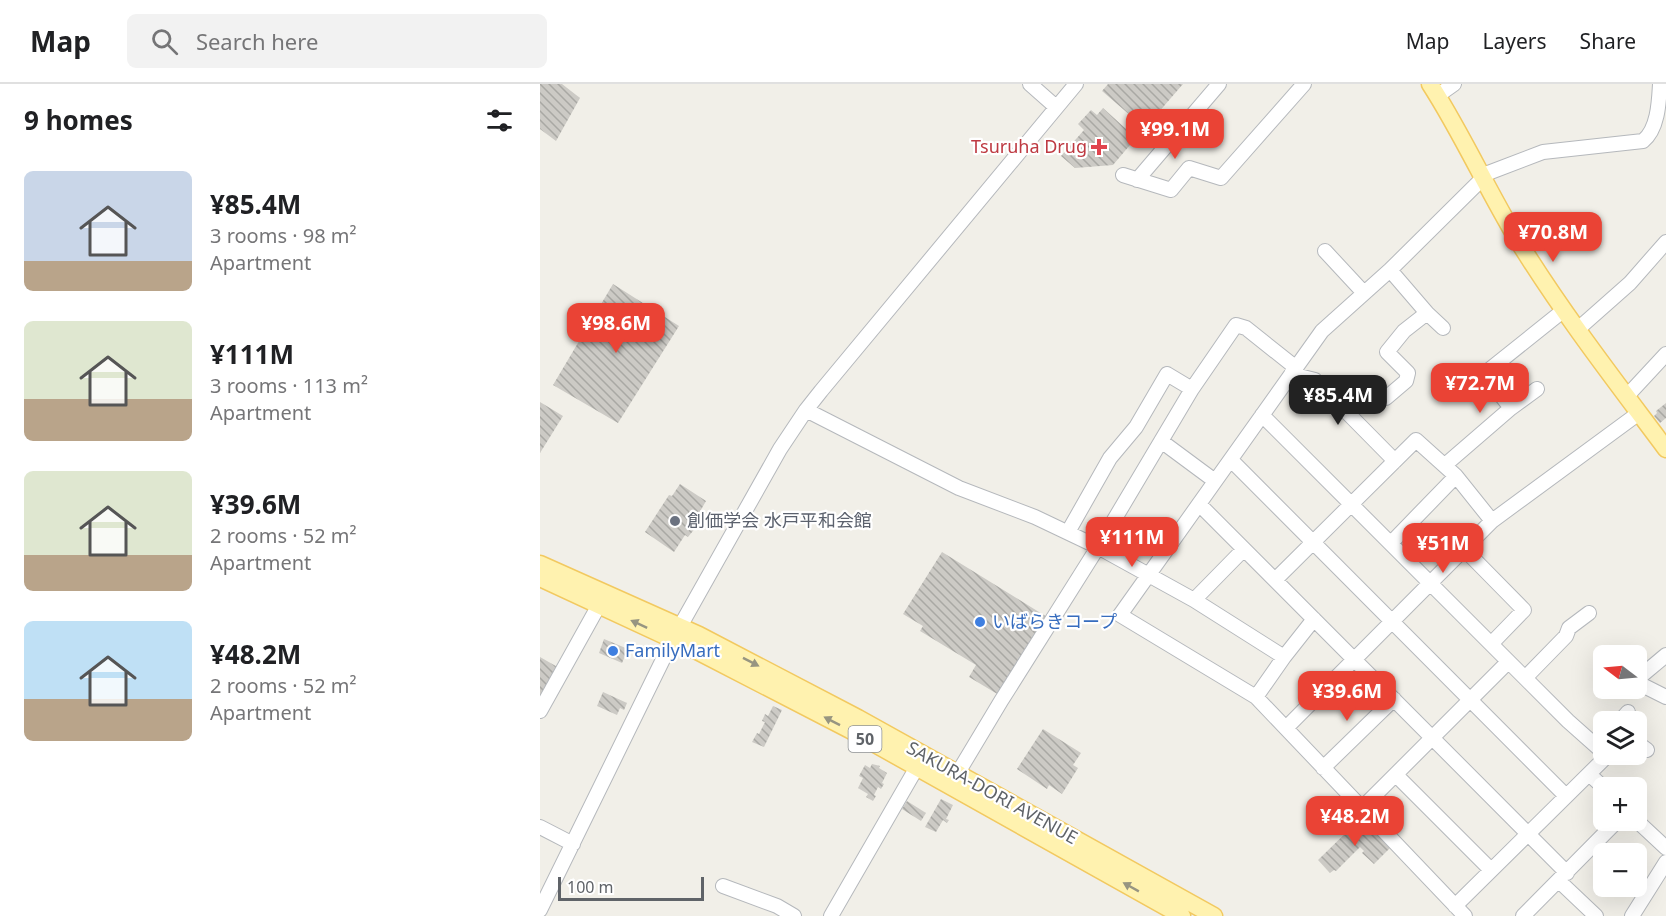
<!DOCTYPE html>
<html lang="en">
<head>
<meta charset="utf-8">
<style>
  :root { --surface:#fff; --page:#f2f2f2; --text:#202124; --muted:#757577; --line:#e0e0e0; --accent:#ea4335 }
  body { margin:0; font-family:"Noto Sans","Noto Sans JP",sans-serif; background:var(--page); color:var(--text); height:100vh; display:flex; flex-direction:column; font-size:22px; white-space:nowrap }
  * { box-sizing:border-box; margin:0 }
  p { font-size:20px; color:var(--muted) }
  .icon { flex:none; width:33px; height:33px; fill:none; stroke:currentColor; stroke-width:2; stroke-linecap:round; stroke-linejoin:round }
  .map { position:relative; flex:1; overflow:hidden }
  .details { display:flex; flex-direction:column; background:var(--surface); width:540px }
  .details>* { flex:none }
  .needle { width:39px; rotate:286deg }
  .fabs { position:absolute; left:1053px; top:561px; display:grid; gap:12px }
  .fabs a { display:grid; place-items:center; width:54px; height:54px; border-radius:9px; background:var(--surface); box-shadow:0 6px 24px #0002; font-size:30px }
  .scale { position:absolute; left:18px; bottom:15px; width:146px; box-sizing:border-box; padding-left:6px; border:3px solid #5f6368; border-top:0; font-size:16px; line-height:21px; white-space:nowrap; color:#5f6368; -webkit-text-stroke:4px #fff; paint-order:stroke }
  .price { position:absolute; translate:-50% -51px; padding:0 14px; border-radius:12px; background:var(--accent); color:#fff; font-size:20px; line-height:39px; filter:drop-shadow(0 2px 3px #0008) }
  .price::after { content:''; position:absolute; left:50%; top:36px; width:18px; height:14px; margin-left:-9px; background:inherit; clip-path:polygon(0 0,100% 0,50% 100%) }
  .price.active { background:#222; color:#fff }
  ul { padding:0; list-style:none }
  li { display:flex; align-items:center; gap:18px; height:150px; padding:0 24px }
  li span { display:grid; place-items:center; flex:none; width:168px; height:120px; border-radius:9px; color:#555 }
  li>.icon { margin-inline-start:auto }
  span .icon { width:72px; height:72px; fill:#fffc; stroke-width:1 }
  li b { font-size:26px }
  h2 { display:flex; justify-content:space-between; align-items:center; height:72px; padding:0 24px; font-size:26px }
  header { display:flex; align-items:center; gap:36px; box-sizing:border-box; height:84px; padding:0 30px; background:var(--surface); border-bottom:2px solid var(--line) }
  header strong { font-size:28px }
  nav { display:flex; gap:33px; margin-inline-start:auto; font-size:21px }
  .search { width:420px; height:54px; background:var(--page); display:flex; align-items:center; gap:15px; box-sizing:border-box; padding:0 21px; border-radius:9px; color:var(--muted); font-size:22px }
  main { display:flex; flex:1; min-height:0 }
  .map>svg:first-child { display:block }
</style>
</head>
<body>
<header>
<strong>Map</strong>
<div class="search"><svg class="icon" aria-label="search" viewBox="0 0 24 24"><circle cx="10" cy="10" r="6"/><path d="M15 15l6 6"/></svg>Search here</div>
<nav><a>Map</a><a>Layers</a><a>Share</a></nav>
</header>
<main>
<section class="details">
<h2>9 homes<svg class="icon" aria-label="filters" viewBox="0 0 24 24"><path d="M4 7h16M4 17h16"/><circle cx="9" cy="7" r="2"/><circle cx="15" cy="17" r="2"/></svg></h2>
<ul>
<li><span style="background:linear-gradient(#c9d6e8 75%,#b9a48a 0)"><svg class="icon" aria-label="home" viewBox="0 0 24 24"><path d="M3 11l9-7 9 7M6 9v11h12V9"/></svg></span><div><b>¥85.4M</b><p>3 rooms · 98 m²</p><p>Apartment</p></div></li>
<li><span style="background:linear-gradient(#dfe7d0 65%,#b9a48a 0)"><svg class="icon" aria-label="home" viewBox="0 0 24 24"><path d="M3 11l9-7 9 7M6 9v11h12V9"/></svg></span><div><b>¥111M</b><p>3 rooms · 113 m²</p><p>Apartment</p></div></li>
<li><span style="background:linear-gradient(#dfe7d0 70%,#b9a48a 0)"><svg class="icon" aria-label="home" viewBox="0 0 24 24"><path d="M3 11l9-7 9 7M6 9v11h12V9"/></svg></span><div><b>¥39.6M</b><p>2 rooms · 52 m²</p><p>Apartment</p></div></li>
<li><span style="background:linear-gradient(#bfe0f5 65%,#b9a48a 0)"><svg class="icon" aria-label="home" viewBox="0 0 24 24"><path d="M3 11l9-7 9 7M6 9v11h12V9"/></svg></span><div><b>¥48.2M</b><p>2 rooms · 52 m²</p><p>Apartment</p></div></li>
</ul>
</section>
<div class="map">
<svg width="1126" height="832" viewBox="0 0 1126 832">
  <defs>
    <pattern id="building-back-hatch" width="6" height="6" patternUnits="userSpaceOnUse" patternTransform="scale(1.5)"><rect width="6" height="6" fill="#cccac5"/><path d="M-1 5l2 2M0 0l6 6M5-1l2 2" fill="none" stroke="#a9a8a4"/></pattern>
  </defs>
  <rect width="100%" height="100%" fill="#f1efe8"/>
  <!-- building -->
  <path fill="url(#building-back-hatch)" d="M 0,0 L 22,0 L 40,14 L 16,57 L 0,45 Z
    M 568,0 L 643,0 L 605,44 L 562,7 Z
    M 563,24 L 596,54 L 573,81 L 535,84 L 521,72 L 544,46 L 538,40 L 551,26 L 557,31 Z
    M 73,200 L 139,242 L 78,339 L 13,301 Z
    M 0,318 L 23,332 L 0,369 Z
    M 1126,319 L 1126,334 L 1120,339 L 1114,332 L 1117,329 L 1116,327 Z
    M 140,400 L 166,417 L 158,431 L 161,433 L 157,442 L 148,453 L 145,451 L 134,468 L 105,448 L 129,411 L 132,412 Z
    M 402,468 L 507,533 L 459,611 L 429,593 L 436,581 L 380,547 L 383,542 L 363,530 Z
    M 64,555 L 88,565 L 82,579 L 59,569 Z
    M 0,573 L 21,585 L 5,615 L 0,612 Z
    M 63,608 L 87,619 L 84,626 L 80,624 L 77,631 L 57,622 Z
    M 233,622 L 242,626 L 224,663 L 212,658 L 217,649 L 219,650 L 225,638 L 222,637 L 225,630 L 228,632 Z
    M 503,645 L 541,669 L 533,681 L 538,684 L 522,710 L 509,701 L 507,705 L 477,685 Z
    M 332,680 L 340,682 L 339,684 L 347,689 L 342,699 L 344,700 L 341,705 L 338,703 L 334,711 L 336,712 L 333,717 L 326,713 L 328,710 L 318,704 L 323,694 L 319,692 L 325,681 L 330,684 Z
    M 401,715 L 413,721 L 406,735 L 409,736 L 407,739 L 403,736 L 396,748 L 385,743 Z
    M 367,717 L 386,729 L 381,737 L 362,725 Z
    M 820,735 L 851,763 L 834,780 L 822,769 L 824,767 L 820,763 L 796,787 L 794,786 L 790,789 L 778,776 Z"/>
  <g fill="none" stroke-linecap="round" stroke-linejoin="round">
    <!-- minor casing -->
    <g stroke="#b5b8bc" stroke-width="16">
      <path id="minor" d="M 490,0 L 516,23
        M 897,12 L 914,0
        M 583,91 L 631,106 L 649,84 L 681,94 L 764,0
        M 597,96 L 679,0
        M 785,167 L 824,209
        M 850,186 L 887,229 L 903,244
        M 1038,245 L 1090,199 L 1126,158
        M 751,290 L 775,296 L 855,377
        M 1087,312 L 1126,270
        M 846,314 L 866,297 L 868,289 L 847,268 L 864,247 L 887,229
        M 971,324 L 944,290 L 1024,226
        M 266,326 L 419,404 L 495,433 L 558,463 L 654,516 L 744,573
        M 722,331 L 1028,637 L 1064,669
        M 621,357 L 675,397
        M 691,376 L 1026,712
        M 905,381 L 971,324 L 997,305
        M 659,420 L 1027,789
        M 528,448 L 570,374 L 596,343 L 627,290 L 652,305
        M 851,459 L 916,392
        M 924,465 L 984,526 L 951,560
        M 736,495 L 876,356 L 916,392 L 952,437
        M 654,516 L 704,465
        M 1126,571 L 1101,592 L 1100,597 L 1104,602 L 1126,613
        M 985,594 L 1026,552 L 1029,544 L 1049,529
        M 716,613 L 744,573 L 774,535
        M 0,627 L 59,521
        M 1079,638 L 1088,628
        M 746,644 L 952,437 L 1099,329
        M 1096,658 L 1107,666
        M 783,684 L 854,615
        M 1049,690 L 1064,704
        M 856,691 L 951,786
        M 413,697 L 461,617 L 558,463 L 652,305 L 696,241 L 706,244 L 755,283
        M 821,725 L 968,578
        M 1096,736 L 1126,764
        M 0,743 L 33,760
        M 1019,797 L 1056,832
        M 183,802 L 237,822 L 254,832
        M 915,822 L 1067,672 L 1065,670
        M 0,826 L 133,555 L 240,365 L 266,326 L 281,307 L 536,0
        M 291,832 L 377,683
        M 925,832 L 716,613 L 580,531 L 782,247 L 850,186 L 943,94 L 948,89 L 1003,68 L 1103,57 C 1118,45 1119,18 1120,0
        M 983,832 L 1078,736
        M 1092,832 L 1126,778"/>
    </g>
    <!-- major casing -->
    <g stroke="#f2c960" stroke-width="19">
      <path id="major" d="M 890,0 C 923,51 948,108 980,160 C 1024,231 1076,298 1126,365
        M 0,480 L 159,551 L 318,634 L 674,832
        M 0,494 L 153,565 L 310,646 L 642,832"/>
    </g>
    <!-- minor -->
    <use href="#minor" stroke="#fff" stroke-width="14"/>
    <!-- major -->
    <use href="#major" stroke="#fff2af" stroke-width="16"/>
  </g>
  <!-- one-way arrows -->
  <defs><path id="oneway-solid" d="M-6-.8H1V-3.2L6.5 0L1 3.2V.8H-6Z" transform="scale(1.5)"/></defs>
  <g fill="#979581">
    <use href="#oneway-solid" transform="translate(99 540) rotate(-155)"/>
    <use href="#oneway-solid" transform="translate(211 578) rotate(27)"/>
    <use href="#oneway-solid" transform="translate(292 637) rotate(-153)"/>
    <use href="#oneway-solid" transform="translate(591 803) rotate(-151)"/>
  </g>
  <!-- markers -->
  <path fill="#e0444e" stroke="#fff" stroke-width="2" d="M556 54h6v6h6v6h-6v6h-6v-6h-6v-6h6z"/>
  <circle fill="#6b7280" stroke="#fff" stroke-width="2" cx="135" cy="437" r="6"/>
  <g fill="#3f7fe0" stroke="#fff" stroke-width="2">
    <circle cx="440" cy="538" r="6"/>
    <circle cx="73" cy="567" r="6"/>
  </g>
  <g text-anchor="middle" stroke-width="4.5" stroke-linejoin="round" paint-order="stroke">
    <!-- shield labels -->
    <rect fill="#fff" stroke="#8f9295" stroke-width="1.5" x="308.5" y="642" width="33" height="26" rx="4.5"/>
    <g font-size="16" font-weight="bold" fill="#5f6368">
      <text x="325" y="661">50</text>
    </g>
    <!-- health labels -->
    <g font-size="18" fill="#be3a42" stroke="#fff" text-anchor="end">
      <text x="547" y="69">Tsuruha Drug</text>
    </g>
    <!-- worship labels -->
    <g font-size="18" fill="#5b616d" stroke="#fff" text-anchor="start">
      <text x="147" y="443">創価学会 水戸平和会館</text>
    </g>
    <!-- shop labels -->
    <g font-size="18" fill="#366cbe" stroke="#fff" text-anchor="start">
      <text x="452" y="544">いばらきコープ</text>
      <text x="85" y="573">FamilyMart</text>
    </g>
    <!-- street labels -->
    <g font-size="18" fill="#5f6368" stroke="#fff">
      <text transform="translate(452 709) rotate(29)" y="6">SAKURA-DORI AVENUE</text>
    </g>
  </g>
</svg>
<div class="fabs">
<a><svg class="needle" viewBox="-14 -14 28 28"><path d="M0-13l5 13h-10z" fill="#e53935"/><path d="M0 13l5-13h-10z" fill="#757577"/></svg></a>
<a><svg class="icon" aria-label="layers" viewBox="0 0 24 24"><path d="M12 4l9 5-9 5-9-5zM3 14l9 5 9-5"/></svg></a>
<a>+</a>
<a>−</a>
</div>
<div class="scale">100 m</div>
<b class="price" style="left:635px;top:76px">¥99.1M</b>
<b class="price" style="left:1013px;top:179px">¥70.8M</b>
<b class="price" style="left:76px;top:270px">¥98.6M</b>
<b class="price" style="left:940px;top:330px">¥72.7M</b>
<b class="price active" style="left:798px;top:342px">¥85.4M</b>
<b class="price" style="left:592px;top:484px">¥111M</b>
<b class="price" style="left:903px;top:490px">¥51M</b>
<b class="price" style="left:807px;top:638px">¥39.6M</b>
<b class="price" style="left:815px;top:763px">¥48.2M</b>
</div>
</main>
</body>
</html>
